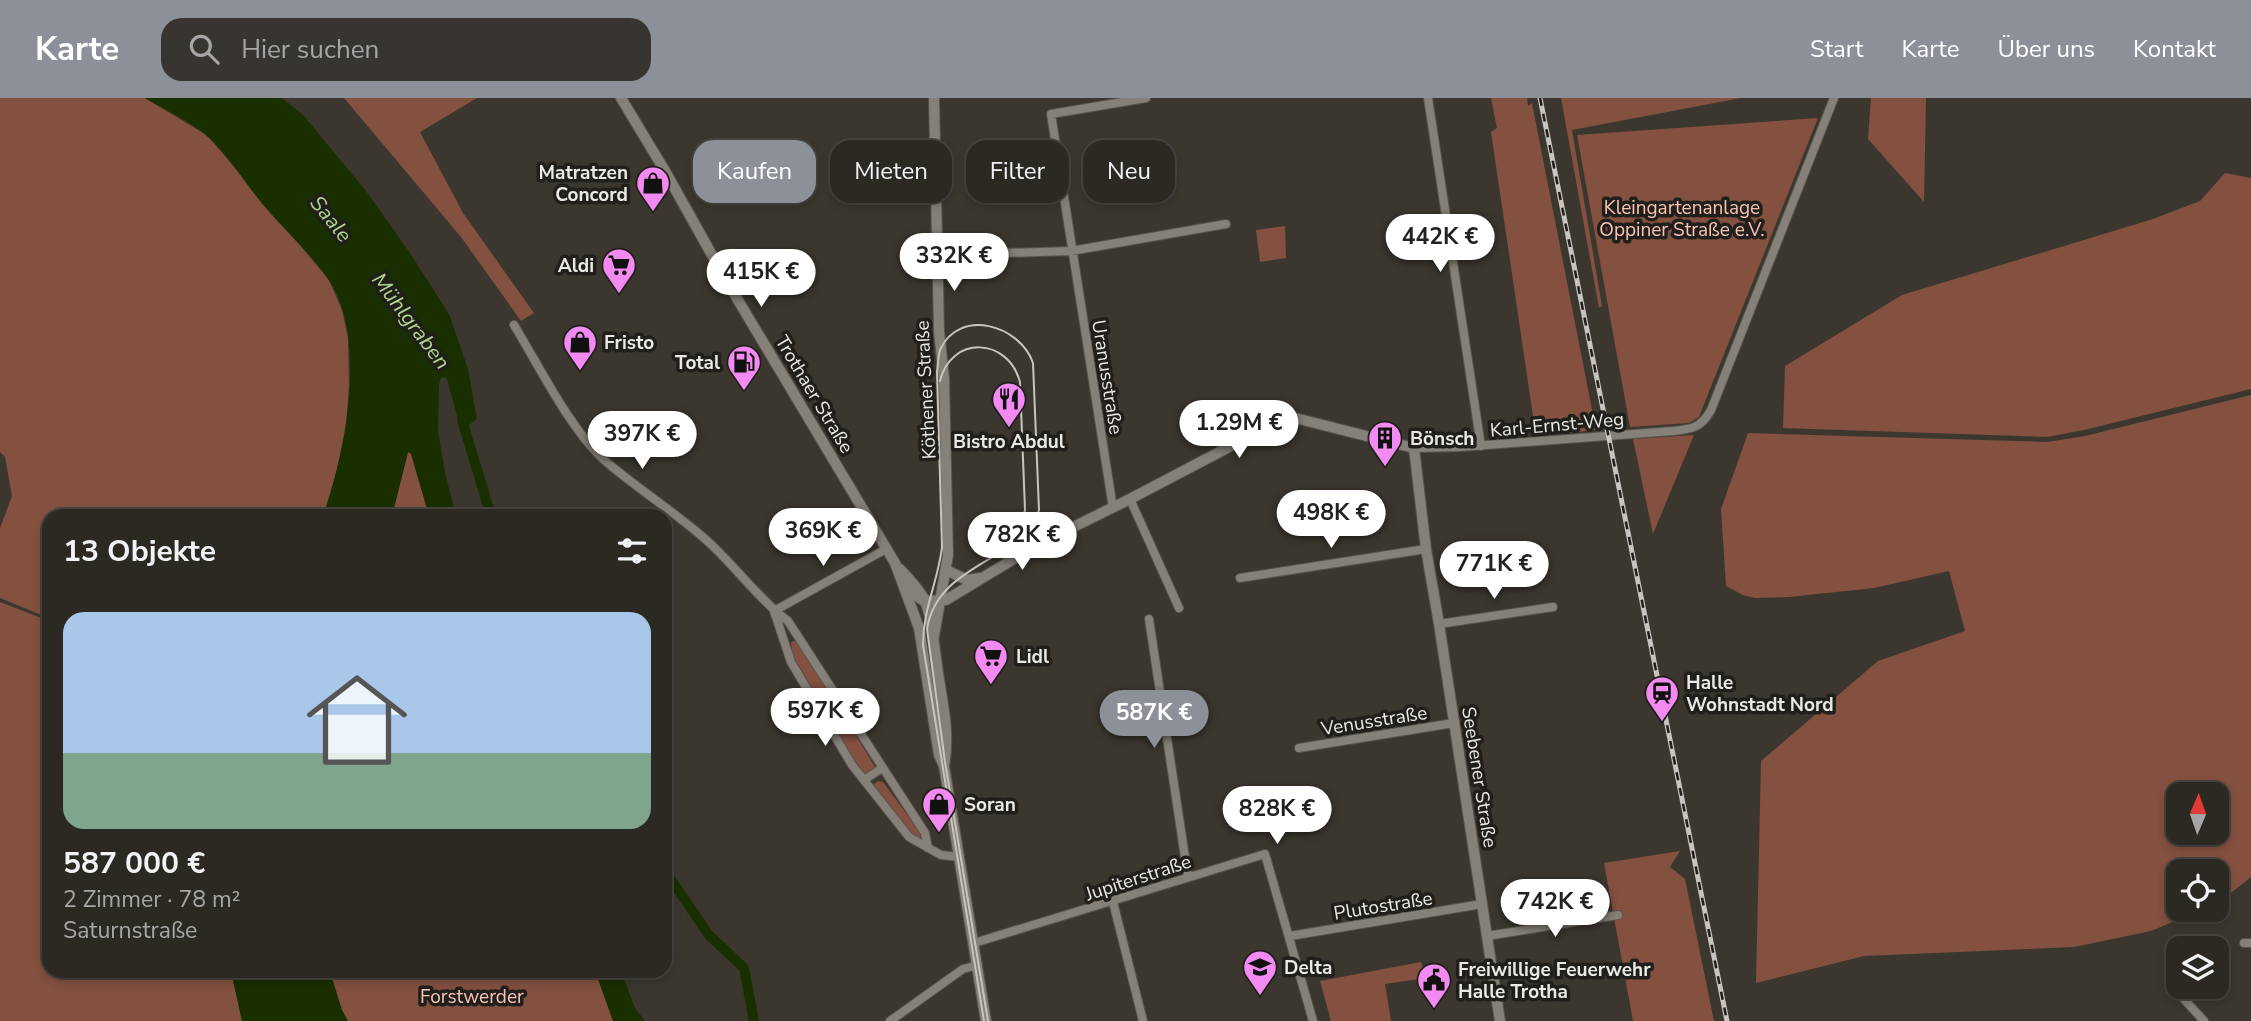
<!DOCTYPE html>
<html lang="de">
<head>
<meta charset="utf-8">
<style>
  :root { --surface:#2c2923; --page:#383530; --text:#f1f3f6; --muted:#a6a6a6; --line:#484541; --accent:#8c9099 }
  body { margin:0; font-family:"Nunito Sans",sans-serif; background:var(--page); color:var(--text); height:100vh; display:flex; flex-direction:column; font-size:26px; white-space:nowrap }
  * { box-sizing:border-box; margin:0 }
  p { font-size:23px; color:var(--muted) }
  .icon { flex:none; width:38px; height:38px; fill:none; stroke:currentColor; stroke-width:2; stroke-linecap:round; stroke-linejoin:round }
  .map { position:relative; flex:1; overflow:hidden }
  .sheet { position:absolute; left:42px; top:411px; width:630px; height:469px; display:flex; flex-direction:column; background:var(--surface); border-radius:21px; box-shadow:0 4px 10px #0003,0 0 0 2px var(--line) }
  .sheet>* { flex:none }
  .hud { position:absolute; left:693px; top:42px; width:665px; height:63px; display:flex; gap:14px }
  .needle { width:46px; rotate:2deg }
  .tools { position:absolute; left:2166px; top:684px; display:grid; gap:14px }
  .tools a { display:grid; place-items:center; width:63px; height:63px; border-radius:14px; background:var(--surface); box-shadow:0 4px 10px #0003,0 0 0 2px var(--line); font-size:35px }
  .price { position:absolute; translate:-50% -60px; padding:0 16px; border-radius:24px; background:#fff; color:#222; font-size:23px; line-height:46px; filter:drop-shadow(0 2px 4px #0008) }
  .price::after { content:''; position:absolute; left:50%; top:42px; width:21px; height:16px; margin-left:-10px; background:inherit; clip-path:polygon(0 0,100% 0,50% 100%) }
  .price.current { background:var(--accent); color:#fff }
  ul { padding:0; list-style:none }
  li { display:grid; align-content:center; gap:14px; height:371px; padding:0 21px }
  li+li { border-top:2px solid var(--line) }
  li span { display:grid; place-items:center; height:217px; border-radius:21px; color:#555 }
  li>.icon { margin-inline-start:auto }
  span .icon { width:126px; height:126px; fill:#fffc; stroke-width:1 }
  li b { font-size:30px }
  h2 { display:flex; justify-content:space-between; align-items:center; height:84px; padding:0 21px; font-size:30px }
  .chip { padding:0 24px; border-radius:21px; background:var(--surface); box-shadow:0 4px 10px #0003,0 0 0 2px var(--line); font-size:24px; line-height:63px }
  .chip.current { background:var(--accent); color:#fff }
  header { display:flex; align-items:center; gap:42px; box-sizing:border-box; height:98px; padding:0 35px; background:var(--accent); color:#fff }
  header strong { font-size:33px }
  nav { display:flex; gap:38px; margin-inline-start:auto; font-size:24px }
  .search { width:490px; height:63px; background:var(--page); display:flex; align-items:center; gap:18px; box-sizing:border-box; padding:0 24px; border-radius:21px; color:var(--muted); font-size:26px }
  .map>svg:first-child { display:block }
</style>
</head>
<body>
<header>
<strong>Karte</strong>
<div class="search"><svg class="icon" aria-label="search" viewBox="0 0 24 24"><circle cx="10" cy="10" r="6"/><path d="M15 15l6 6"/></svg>Hier suchen</div>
<nav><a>Start</a><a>Karte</a><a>Über uns</a><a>Kontakt</a></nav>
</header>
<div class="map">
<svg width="2251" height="923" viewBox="0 0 2251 923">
  <rect width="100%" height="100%" fill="#3b372f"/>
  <!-- green -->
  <path fill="#845040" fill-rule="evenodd" d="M 0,0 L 145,0 L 208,38 L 329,182 L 342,212 L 348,240 L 349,287 L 346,330 L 335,382 L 323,418 L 49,418 L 49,520 L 0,500 L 0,430 L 12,398 L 5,359 L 0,354 Z
    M 344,0 L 477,0 L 420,34 L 463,115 L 534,215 L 521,223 L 461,139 Z
    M 1491,0 L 1527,0 L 1528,8 L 1532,5 L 1596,332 L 1536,338 L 1491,34 L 1497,30 Z
    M 1561,0 L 1741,0 L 1572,32 L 1602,208 L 1599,210 Z
    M 1871,0 L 1926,0 L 1924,104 L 1868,41 Z
    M 1818,20 L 1699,319 L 1689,325 L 1630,329 L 1577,37 Z
    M 2225,75 L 2251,80 L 2251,291 L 2084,332 L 2047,339 L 1783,330 L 1785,268 L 1902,197 L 2153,121 L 2200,103 Z
    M 1285,128 L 1286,160 L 1260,164 L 1256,132 Z
    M 2251,297 L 2251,779 L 2217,806 L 2217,774 L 2179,774 L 2179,812 L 2202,812 L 2151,833 L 2074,849 L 1864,858 L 1756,885 L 1761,663 L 1878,563 L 1965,533 L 1949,473 L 1874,490 L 1789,499 L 1755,500 L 1743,497 L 1726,488 L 1721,411 L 1748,335 L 2047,344 L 2085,338 ZM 2179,696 L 2217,696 L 2217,735 L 2179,735 Z
    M 410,335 L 440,418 L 392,418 L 408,354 Z
    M 1694,337 L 1653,436 L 1633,341 Z
    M 0,504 L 49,523 L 49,873 L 231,873 L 242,923 L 0,923 Z
    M 794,543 L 799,546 L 830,597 L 818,603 L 792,555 L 791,544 Z
    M 840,611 L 875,669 L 865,677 L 853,662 L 827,617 Z
    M 878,683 L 883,684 L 920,734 L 923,742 L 913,738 L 875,692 L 874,686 Z
    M 1680,753 L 1670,769 L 1685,781 L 1714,923 L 1633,923 L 1604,765 Z
    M 1421,864 L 1426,880 L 1385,886 L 1391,923 L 1331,923 L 1320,883 Z
    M 330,873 L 598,873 L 615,923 L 342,923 Z"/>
  <!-- water -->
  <path fill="#192f00" d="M 145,0 L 282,0 L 303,17 L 366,93 L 410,155 L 449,216 L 468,271 L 477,321 L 461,333 L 447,281 L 444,279 L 441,280 L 439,286 L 438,333 L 445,375 L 456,418 L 429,418 L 411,356 L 408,354 L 392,418 L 323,418 C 345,355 369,240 328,181 C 311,155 285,133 265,109 C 246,87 230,59 208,39 C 194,25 163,11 145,0 Z
    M 231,873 L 330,873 L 342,912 L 348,923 L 242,923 Z
    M 595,873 L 621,873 L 635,910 L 645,923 L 613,923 Z"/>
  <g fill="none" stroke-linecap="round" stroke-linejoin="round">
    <!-- canal -->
    <path stroke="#192f00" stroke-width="10" d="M 462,322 L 491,418
      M 665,773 L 709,837 L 744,870 L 754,923"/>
    <!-- street casing -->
    <g stroke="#56544c" stroke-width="10">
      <path id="street" d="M 1428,0 L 1481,348
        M 937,157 L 1071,153 L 1226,126
        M 514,227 C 539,268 569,329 603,361 C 635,389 672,412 704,440 C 733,465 759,502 788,523 L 925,735 L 928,750
        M 1414,350 L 1460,349 L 1673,333 C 1692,331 1701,330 1711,312 L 1834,0
        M 1130,401 L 1179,510
        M 1113,410 L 1051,16 L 1146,0
        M 1240,480 L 1426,451
        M 774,513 L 791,564 L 852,667 L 909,739 L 941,757 L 960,759
        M 774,513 L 886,451
        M 1149,521 L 1188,779
        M 1439,526 L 1553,509
        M 818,611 L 839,600
        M 1299,650 L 1454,625
        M 864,682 L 882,670
        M 1113,804 L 1143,923
        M 1290,838 L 1482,806
        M 1487,838 L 1618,817
        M 974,845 L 1265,756 L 1313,923
        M 2244,845 L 2251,845
        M 2171,887 L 2204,923
        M 890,923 L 963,871 L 978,867"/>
    </g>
    <!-- secondary casing -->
    <g stroke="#56544c" stroke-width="12">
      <path id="secondary" d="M 621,0 L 665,73 L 726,182 L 895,465 L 919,530 L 939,657 L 944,668 L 986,923
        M 934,0 L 939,233 L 944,280 L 948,457 L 934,538
        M 900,471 C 909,481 918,489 924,501 C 932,519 933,540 936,560 C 940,596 951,631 944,668
        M 946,472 L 967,482 L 980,480
        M 905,490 L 924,503 L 946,502 L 1035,448 L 1130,401 L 1269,328 L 1295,320 L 1414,350 L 1426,451 L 1439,526 L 1500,923"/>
    </g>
    <!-- street -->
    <use href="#street" stroke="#868178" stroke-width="8"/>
    <!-- secondary -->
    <use href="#secondary" stroke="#868178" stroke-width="10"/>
    <!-- tram -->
    <path stroke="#c7c5bf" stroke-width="2" d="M 940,283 C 951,237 1008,239 1020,284 L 1025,412 L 1020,431 L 1014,439
      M 984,923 L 923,547 C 923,510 938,484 942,449 L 937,274 C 938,267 938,258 940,252 C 959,209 1020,227 1033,265 L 1039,412 C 1027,462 937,464 927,531 L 945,664 L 988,923"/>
    <!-- rail casing -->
    <g stroke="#c7c5bf" stroke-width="5">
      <path id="rail" d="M 1540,0 L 1727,923"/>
    </g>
    <!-- rail -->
    <use href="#rail" stroke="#211f1b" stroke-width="2.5" stroke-dasharray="8" stroke-linecap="butt"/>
  </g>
  <!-- icons -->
  <defs>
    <g id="shop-pin" transform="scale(1.75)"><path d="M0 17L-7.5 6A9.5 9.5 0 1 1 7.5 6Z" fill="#f38af2" stroke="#211f1b"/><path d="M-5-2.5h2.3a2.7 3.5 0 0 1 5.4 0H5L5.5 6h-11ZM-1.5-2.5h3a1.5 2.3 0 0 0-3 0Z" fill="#111"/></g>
    <g id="supermarket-pin" transform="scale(1.75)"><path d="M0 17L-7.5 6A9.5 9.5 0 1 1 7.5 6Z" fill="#f38af2" stroke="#211f1b"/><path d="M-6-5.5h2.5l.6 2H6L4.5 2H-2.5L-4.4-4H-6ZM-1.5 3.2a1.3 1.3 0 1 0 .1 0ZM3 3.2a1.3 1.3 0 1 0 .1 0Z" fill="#111"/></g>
    <g id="fuel-pin" transform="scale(1.75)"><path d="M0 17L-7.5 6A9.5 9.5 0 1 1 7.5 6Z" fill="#f38af2" stroke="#211f1b"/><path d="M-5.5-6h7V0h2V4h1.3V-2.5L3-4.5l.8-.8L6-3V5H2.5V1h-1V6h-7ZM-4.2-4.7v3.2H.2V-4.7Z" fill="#111"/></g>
    <g id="restaurant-pin" transform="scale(1.75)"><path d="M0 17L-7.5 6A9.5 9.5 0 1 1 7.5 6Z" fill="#f38af2" stroke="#211f1b"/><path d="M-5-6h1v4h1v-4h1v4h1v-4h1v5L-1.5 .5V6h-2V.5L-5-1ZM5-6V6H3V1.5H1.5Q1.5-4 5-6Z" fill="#111"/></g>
    <g id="building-pin" transform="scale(1.75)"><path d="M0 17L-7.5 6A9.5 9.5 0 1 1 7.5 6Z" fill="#f38af2" stroke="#211f1b"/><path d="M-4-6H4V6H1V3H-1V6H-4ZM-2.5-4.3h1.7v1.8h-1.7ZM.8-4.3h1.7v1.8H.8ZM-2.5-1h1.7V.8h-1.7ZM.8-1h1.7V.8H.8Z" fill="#111"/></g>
    <g id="station-pin" transform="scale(1.75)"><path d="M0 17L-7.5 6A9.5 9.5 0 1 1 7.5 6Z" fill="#f38af2" stroke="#211f1b"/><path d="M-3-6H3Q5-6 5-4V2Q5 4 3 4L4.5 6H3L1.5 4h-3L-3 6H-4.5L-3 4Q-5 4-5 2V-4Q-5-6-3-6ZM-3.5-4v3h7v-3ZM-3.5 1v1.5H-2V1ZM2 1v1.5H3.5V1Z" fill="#111"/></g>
    <g id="school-pin" transform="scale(1.75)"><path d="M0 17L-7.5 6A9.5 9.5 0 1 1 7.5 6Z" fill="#f38af2" stroke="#211f1b"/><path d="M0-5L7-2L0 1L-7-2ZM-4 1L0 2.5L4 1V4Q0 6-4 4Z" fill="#111"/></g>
    <g id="civic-pin" transform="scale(1.75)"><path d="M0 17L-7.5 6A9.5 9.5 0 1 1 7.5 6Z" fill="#f38af2" stroke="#211f1b"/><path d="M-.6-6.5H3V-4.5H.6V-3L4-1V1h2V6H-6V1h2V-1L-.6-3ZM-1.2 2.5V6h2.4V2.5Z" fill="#111"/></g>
  </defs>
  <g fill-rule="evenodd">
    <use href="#shop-pin" x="653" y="85"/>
    <use href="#supermarket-pin" x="619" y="167"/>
    <use href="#shop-pin" x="580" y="244"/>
    <use href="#fuel-pin" x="744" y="264"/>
    <use href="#restaurant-pin" x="1009" y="301"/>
    <use href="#building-pin" x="1385" y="340"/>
    <use href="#supermarket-pin" x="991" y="558"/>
    <use href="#station-pin" x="1662" y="595"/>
    <use href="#shop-pin" x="939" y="706"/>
    <use href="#school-pin" x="1260" y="869"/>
    <use href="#civic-pin" x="1434" y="882"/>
  </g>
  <g text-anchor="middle" stroke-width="7" stroke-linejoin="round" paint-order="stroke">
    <!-- poi labels -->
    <g font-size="19" font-weight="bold" fill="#ebe9e4" stroke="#211f1b" text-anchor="start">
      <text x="628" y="81" text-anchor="end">Matratzen<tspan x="628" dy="22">Concord</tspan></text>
      <text x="594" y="174" text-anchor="end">Aldi</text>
      <text x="604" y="251">Fristo</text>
      <text x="720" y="271" text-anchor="end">Total</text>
      <text x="1410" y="347">Bönsch</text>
      <text x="1009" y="350" text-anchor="middle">Bistro Abdul</text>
      <text x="1016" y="565">Lidl</text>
      <text x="1686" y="591">Halle<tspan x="1686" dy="22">Wohnstadt Nord</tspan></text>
      <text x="964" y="713">Soran</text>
      <text x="1284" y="876">Delta</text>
      <text x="1458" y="878">Freiwillige Feuerwehr<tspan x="1458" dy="22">Halle Trotha</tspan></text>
    </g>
    <!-- park labels -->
    <g font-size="19" fill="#fac4b4" stroke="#211f1b">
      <text x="1682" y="116">Kleingartenanlage<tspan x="1682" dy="22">Oppiner Straße e.V.</tspan></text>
      <text x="472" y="905">Forstwerder</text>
    </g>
    <!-- street labels -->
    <g font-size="19" fill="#ebe9e4" stroke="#211f1b">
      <text transform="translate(1108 279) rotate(81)" y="7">Uranusstraße</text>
      <text transform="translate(925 292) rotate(-93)" y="7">Köthener Straße</text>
      <text transform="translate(815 296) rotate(59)" y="7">Trothaer Straße</text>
      <text transform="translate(1557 326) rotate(-5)" y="7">Karl-Ernst-Weg</text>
      <text transform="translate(1374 622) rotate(-9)" y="7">Venusstraße</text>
      <text transform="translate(1480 679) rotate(81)" y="7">Seebener Straße</text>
      <text transform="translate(1138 779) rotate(-18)" y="7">Jupiterstraße</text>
      <text transform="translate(1383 807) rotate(-9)" y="7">Plutostraße</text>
    </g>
    <!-- water labels -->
    <g font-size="21" font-style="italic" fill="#b0d88b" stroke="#211f1b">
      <text transform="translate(331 121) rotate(51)" y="7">Saale</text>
      <text transform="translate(411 223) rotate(53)" y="7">Mühlgraben</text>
    </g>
  </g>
</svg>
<div class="tools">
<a><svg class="needle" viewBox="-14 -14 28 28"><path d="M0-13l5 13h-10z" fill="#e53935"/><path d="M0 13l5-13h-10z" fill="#a6a6a6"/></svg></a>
<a><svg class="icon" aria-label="locate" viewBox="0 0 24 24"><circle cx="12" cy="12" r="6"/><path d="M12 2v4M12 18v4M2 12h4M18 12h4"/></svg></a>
<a><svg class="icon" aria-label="layers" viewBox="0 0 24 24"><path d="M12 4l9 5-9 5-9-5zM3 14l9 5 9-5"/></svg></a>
</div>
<b class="price" style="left:1440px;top:176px">442K €</b>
<b class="price" style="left:954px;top:195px">332K €</b>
<b class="price" style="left:761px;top:211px">415K €</b>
<b class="price" style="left:1239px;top:362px">1.29M €</b>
<b class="price" style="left:642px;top:373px">397K €</b>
<b class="price" style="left:1331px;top:452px">498K €</b>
<b class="price" style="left:823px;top:470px">369K €</b>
<b class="price" style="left:1022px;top:474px">782K €</b>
<b class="price" style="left:1494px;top:503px">771K €</b>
<b class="price" style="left:825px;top:650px">597K €</b>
<b class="price current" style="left:1154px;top:652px">587K €</b>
<b class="price" style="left:1277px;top:748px">828K €</b>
<b class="price" style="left:1555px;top:841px">742K €</b>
<div class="hud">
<a class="chip current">Kaufen</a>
<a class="chip">Mieten</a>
<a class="chip">Filter</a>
<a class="chip">Neu</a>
</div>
<section class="sheet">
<h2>13 Objekte<svg class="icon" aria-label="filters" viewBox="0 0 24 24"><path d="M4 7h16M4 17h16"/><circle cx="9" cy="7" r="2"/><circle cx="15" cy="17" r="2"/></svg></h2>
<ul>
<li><span style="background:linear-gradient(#a9c7e8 65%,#7fa58c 0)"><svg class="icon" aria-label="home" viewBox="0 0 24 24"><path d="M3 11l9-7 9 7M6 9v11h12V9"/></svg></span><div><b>587 000 €</b><p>2 Zimmer · 78 m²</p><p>Saturnstraße</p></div></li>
</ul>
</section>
</div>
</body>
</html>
